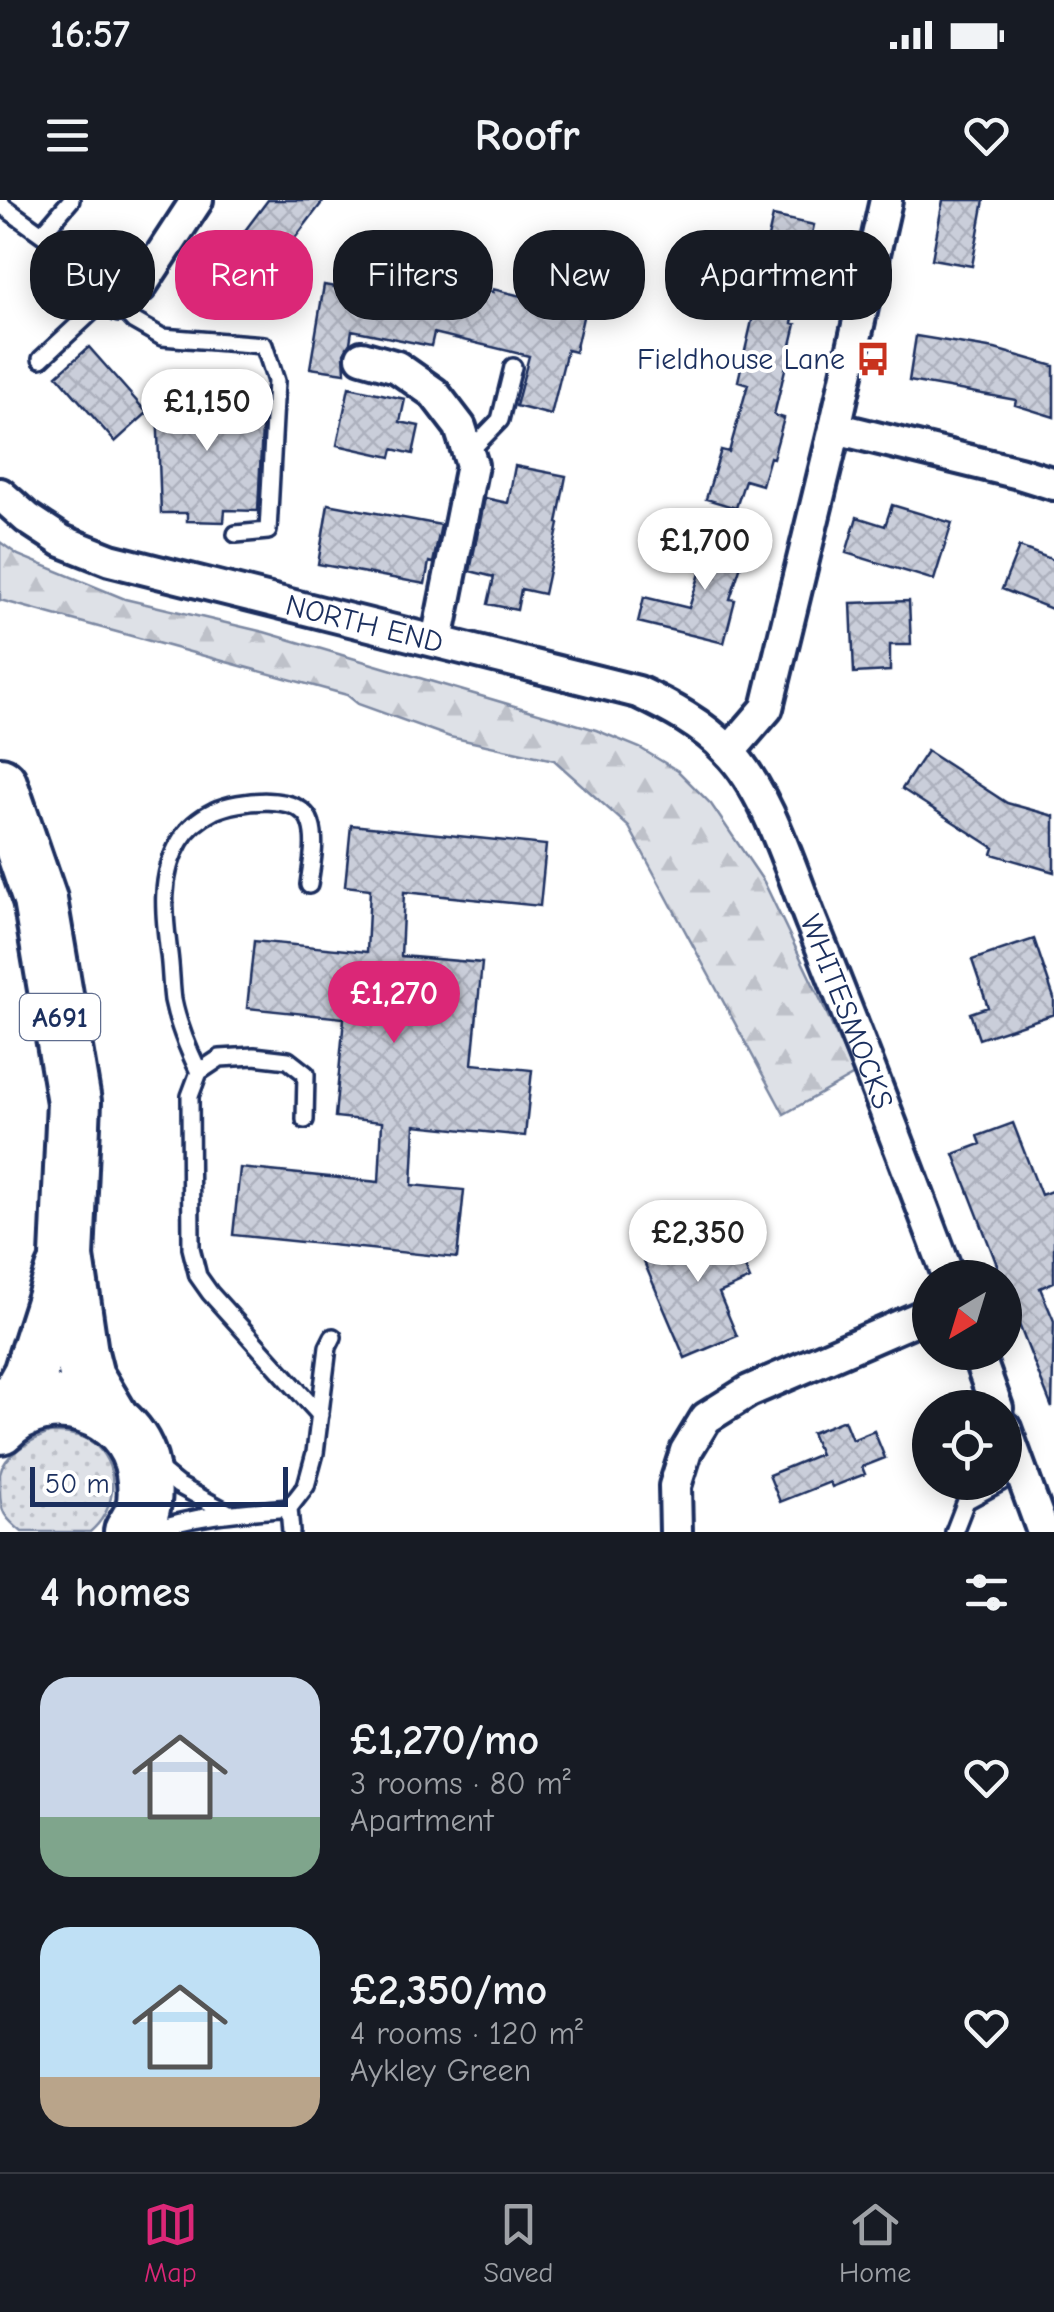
<!DOCTYPE html>
<html lang="en">
<head>
<meta charset="utf-8">
<style>
  :root { --surface:#171b24; --page:#242831; --text:#f1f3f6; --muted:#9ea1a6; --line:#363941; --accent:#db2777 }
  body { margin:0; font-family:"Comic Neue",sans-serif; background:var(--page); color:var(--text); height:100vh; display:flex; flex-direction:column; font-size:38px; white-space:nowrap }
  * { box-sizing:border-box; margin:0 }
  p { font-size:32px; color:var(--muted) }
  .icon { flex:none; width:55px; height:55px; fill:none; stroke:currentColor; stroke-width:2; stroke-linecap:round; stroke-linejoin:round }
  .map { position:relative; height:1332px; overflow:hidden }
  .drawer { display:flex; flex-direction:column; background:var(--surface); flex:1 }
  .drawer>* { flex:none }
  .top-card { position:absolute; left:30px; top:30px; width:995px; height:90px; display:flex; gap:20px }
  .needle { width:65px; rotate:218deg }
  .buttons { position:absolute; left:912px; top:1060px; display:grid; gap:20px }
  .buttons a { display:grid; place-items:center; width:110px; height:110px; border-radius:50%; background:var(--surface); box-shadow:0 5px 25px #0003; font-size:50px }
  .scale { position:absolute; left:30px; bottom:25px; width:258px; box-sizing:border-box; padding-left:10px; border:5px solid #1b2f5e; border-top:0; font-size:28px; line-height:35px; white-space:nowrap; color:#1b2f5e; -webkit-text-stroke:8px #fff; paint-order:stroke }
  .price { position:absolute; translate:-50% -85px; padding:0 22px; border-radius:35px; background:#fff; color:#222; font-size:32px; line-height:65px; filter:drop-shadow(0 2px 5px #0008) }
  .price::after { content:''; position:absolute; left:50%; top:60px; width:30px; height:22px; margin-left:-15px; background:inherit; clip-path:polygon(0 0,100% 0,50% 100%) }
  .price.selected { background:var(--accent); color:#fff }
  ul { padding:0; list-style:none }
  li { display:flex; align-items:center; gap:30px; height:250px; padding:0 40px }
  li span { display:grid; place-items:center; flex:none; width:280px; height:200px; border-radius:30px; color:#555 }
  li>.icon { margin-inline-start:auto }
  span .icon { width:120px; height:120px; fill:#fffc; stroke-width:1 }
  li b { font-size:42px }
  h2 { display:flex; justify-content:space-between; align-items:center; height:120px; padding:0 40px; font-size:42px }
  .pill { padding:0 35px; border-radius:40px; background:var(--surface); box-shadow:0 5px 25px #0003; font-size:35px; line-height:90px }
  .pill.selected { background:var(--accent); color:#fff }
  .status { display:flex; justify-content:space-between; align-items:center; height:70px; padding:0 50px; background:var(--surface); direction:ltr }
  .status svg { height:28px; fill:currentColor }
  header { display:flex; justify-content:space-between; align-items:center; height:130px; padding:0 40px; background:var(--surface); font-size:45px; font-weight:700 }
  .tabs { display:flex; justify-content:space-around; align-items:center; height:140px; border-top:2px solid var(--line); background:var(--surface); font-size:28px; color:var(--muted) }
  .tabs a { display:grid; justify-items:center; gap:5px }
  .tabs .selected { color:var(--accent) }
  .map>svg:first-child { display:block }
</style>
</head>
<body>
<div class="status"><b>16:57</b><svg viewBox="0 0 49 12"><path d="M0 12V9h3v3zM5 12V6h3v6zM10 12V3h3v9zM15 12V0h3v12zM26 1h20v11H26zM47 4h2v5h-2z"/></svg></div>
<header><svg class="icon" aria-label="menu" viewBox="0 0 24 24"><path d="M4 6h16M4 12h16M4 18h16"/></svg>Roofr<svg class="icon" aria-label="heart" viewBox="0 0 24 24"><path d="M12 20l-8-8c-3-5 5-10 8-4 3-6 11-1 8 4z"/></svg></header>
<div class="map">
<svg width="1054" height="1332" viewBox="0 0 1054 1332">
  <defs>
    <pattern id="grass-dots" width="8" height="8" patternUnits="userSpaceOnUse" patternTransform="scale(2.5)"><rect width="8" height="8" fill="#dee1e7"/><path d="M2 2h.1M6 6h.1" fill="none" stroke="#bec1c9" stroke-width="1.8" stroke-linecap="round"/></pattern>
    <pattern id="forest-firs" width="22" height="20" patternUnits="userSpaceOnUse" patternTransform="scale(2.5)"><rect width="22" height="20" fill="#dee1e7"/><path d="M5 1l3.5 6h-7zM16 11l3.5 6h-7z" fill="#bec1c9"/></pattern>
    <pattern id="building-cross-hatch" width="8" height="8" patternUnits="userSpaceOnUse" patternTransform="scale(2.5)"><rect width="8" height="8" fill="#caceda"/><path d="M0 0l8 8M0 8l8-8" fill="none" stroke="#adb1be"/></pattern>
  </defs>
  <rect width="100%" height="100%" fill="#fff"/>
  <filter id="ink" filterUnits="userSpaceOnUse"><feTurbulence type="fractalNoise" baseFrequency=".01" numOctaves="2"/><feDisplacementMap in="SourceGraphic" scale="20" xChannelSelector="R" yChannelSelector="G"/><feConvolveMatrix kernelMatrix="1 2 1 2 8 2 1 2 1" color-interpolation-filters="sRGB"/></filter>
  <g filter="url(#ink)">
    <!-- grass -->
    <path fill="url(#grass-dots)" stroke="#7c88a2" stroke-width="2.5" d="M 49,1233 C 66,1232 89,1235 101,1251 C 121,1277 113,1312 90,1332 L 22,1332 C 5,1318 0,1312 0,1291 C 0,1285 0,1280 0,1274 C 4,1254 31,1240 49,1233 Z"/>
    <!-- forest -->
    <path fill="url(#forest-firs)" stroke="#7c88a2" stroke-width="2.5" d="M 0,342 L 18,355 L 125,399 L 264,432 L 596,530 L 640,548 L 678,571 L 711,604 L 764,682 L 824,807 L 854,875 L 784,914 L 629,627 L 554,560 L 450,537 L 358,504 L 347,495 L 0,400 Z"/>
    <!-- building -->
    <path fill="url(#building-cross-hatch)" stroke="#1b2f5e" stroke-width="2.5" d="M 268,0 L 324,0 L 263,80 L 228,53 Z
      M 943,0 L 984,0 L 972,66 L 932,59 Z
      M 773,16 L 814,25 L 792,123 L 796,124 L 774,215 L 784,218 L 773,258 L 770,257 L 762,285 L 745,280 L 736,308 L 706,299 L 721,250 L 729,252 L 748,184 L 738,181 L 760,86 L 757,85 Z
      M 373,68 L 493,92 L 493,89 L 529,98 L 532,88 L 587,100 L 575,152 L 567,150 L 551,215 L 516,206 L 529,156 L 434,133 L 431,146 L 352,130 L 350,143 L 344,153 L 345,173 L 310,168 L 324,85 L 368,93 Z
      M 916,136 L 995,149 L 1054,166 L 1054,217 L 1015,205 L 1016,200 L 909,181 Z
      M 89,147 L 147,213 L 115,242 L 57,175 Z
      M 156,179 L 201,185 L 199,200 L 263,206 L 258,311 L 225,310 L 224,322 L 187,321 L 187,313 L 161,313 Z
      M 349,187 L 405,199 L 400,222 L 419,226 L 413,254 L 393,249 L 391,257 L 337,245 Z
      M 515,266 L 566,276 L 557,323 L 559,324 L 544,394 L 521,389 L 517,410 L 488,404 L 494,377 L 470,371 L 485,298 L 508,303 Z
      M 328,304 L 441,325 L 433,363 L 429,362 L 425,384 L 318,364 Z
      M 892,305 L 952,323 L 934,380 L 846,353 L 857,317 L 885,326 Z
      M 715,326 L 750,337 L 730,399 L 735,400 L 724,443 L 638,422 L 644,397 L 689,408 Z
      M 1019,347 L 1054,360 L 1054,410 L 1002,389 Z
      M 909,401 L 911,445 L 890,445 L 890,471 L 854,473 L 851,403 Z
      M 927,551 L 1007,603 L 1054,616 L 1054,672 L 992,654 L 994,648 L 902,589 Z
      M 351,625 L 546,645 L 540,706 L 404,692 L 401,756 L 482,763 L 472,864 L 532,870 L 525,936 L 415,925 L 412,985 L 464,990 L 457,1058 L 233,1035 L 240,968 L 379,982 L 382,922 L 335,917 L 344,818 L 247,808 L 254,741 L 367,752 L 370,689 L 345,686 Z
      M 1034,739 L 1054,798 L 1054,814 L 979,839 L 970,813 L 988,807 L 972,760 Z
      M 1013,923 L 1041,995 L 1054,990 L 1054,1082 L 1040,1088 L 1054,1121 L 1052,1208 L 1005,1089 L 1005,1078 L 1002,1078 L 954,954 L 981,944 L 978,936 Z
      M 725,1020 L 750,1079 L 719,1093 L 737,1136 L 685,1158 L 641,1055 Z
      M 844,1220 L 852,1240 L 874,1231 L 885,1258 L 862,1267 L 865,1274 L 832,1287 L 830,1282 L 780,1302 L 769,1275 L 820,1254 L 811,1233 Z"/>
    <g fill="none" stroke-linecap="round" stroke-linejoin="round">
      <!-- service casing -->
      <g stroke="#1b2f5e" stroke-width="22">
        <path id="service" d="M 0,2 L 4,7 L 75,58 L 134,121 L 162,137 L 264,145 L 276,181 L 268,331 L 236,334
          M 42,34 L 71,0
          M 41,159 L 110,95
          M 468,253 L 500,220 L 513,167
          M 199,872 C 188,849 178,825 173,800 C 171,785 171,769 169,754 C 164,715 159,676 180,641 C 188,627 200,618 214,611 C 238,600 302,592 311,624 C 317,643 311,667 309,685
          M 305,920 L 306,874 L 288,860 L 254,856 L 220,858 L 199,872 L 190,896 L 191,1048 L 198,1076 L 210,1093 L 320,1215
          M 157,1268 L 178,1285 L 229,1313
          M 148,1332 C 193,1315 240,1312 289,1308
          M 291,1332 L 289,1308 L 306,1286 L 315,1253 L 328,1147 L 333,1137
          M 954,1332 L 966,1301 L 1001,1282"/>
      </g>
      <!-- minor casing -->
      <g stroke="#1b2f5e" stroke-width="38">
        <g id="minor">
          <path d="M 120,105 L 140,87 L 197,0"/>
          <path d="M 362,157 L 397,167 L 434,193 L 460,227 L 472,265 L 437,441"/>
          <path d="M 835,228 L 1019,273 L 1054,284"/>
          <path id="s1" d="M 0,294 L 27,318 L 62,341 L 110,360 L 638,492 C 670,507 702,524 727,550 C 767,590 790,668 811,721 C 859,839 904,958 949,1078"/>
          <path d="M 729,552 L 767,508 L 835,228 L 886,0"/>
          <path d="M 977,1152 L 997,1208"/>
          <path d="M 1005,1228 L 1043,1332"/>
          <path d="M 676,1332 L 675,1286 L 686,1251 L 706,1218 L 749,1191 L 930,1113"/>
        </g>
      </g>
      <!-- trunk casing -->
      <g stroke="#1b2f5e" stroke-width="60">
        <path id="trunk" d="M 0,584 L 40,700 L 74,902 L 67,1057 L 81,1153 L 87,1177 L 112,1219
          M 3,1223 L 30,1174 L 63,1071
          M 0,1227 C 47,1179 134,1206 143,1273 C 145,1286 146,1299 142,1311 C 140,1318 135,1325 131,1332"/>
      </g>
      <!-- service -->
      <use href="#service" stroke="#fff" stroke-width="15"/>
      <!-- minor -->
      <use href="#minor" stroke="#fff" stroke-width="30"/>
      <!-- trunk -->
      <use href="#trunk" stroke="#fff" stroke-width="52"/>
    </g>
  </g>
  <!-- icons -->
  <defs>
    <g id="bus-bare" transform="scale(2.7)"><path d="M-5-6H5V4H4V6H2V4H-2V6H-4V4H-5ZM-3.5-4V0h7V-4ZM-3.5 1.2v1.5H-2V1.2ZM2 1.2v1.5H3.5V1.2Z" fill="#c8321e" stroke="#fff" stroke-width="2.5" paint-order="stroke"/></g>
  </defs>
  <g fill-rule="evenodd">
    <use href="#bus-bare" x="873" y="159"/>
  </g>
  <g text-anchor="middle" stroke-width="8" stroke-linejoin="round" paint-order="stroke">
    <!-- shield labels -->
    <rect fill="#fff" stroke="#5f6d8e" stroke-width="2.5" x="20" y="794" width="80" height="46" rx="8"/>
    <g font-size="28" font-weight="bold" fill="#1b2f5e">
      <text x="60" y="827">A691</text>
    </g>
    <!-- poi labels -->
    <g font-size="30" fill="#1b2f5e" stroke="#fff" text-anchor="end">
      <text x="845" y="169">Fieldhouse Lane</text>
    </g>
    <!-- street labels -->
    <g font-size="30" fill="#1b2f5e" stroke="#fff">
      <text dy="10" stroke="none"><textPath href="#s1" startOffset="392">NORTH END</textPath></text>
      <text dy="10" stroke="none"><textPath href="#s1" startOffset="1070">WHITESMOCKS</textPath></text>
    </g>
  </g>
</svg>
<div class="buttons">
<a><svg class="needle" viewBox="-14 -14 28 28"><path d="M0-13l5 13h-10z" fill="#e53935"/><path d="M0 13l5-13h-10z" fill="#9ea1a6"/></svg></a>
<a><svg class="icon" aria-label="locate" viewBox="0 0 24 24"><circle cx="12" cy="12" r="6"/><path d="M12 2v4M12 18v4M2 12h4M18 12h4"/></svg></a>
</div>
<div class="scale">50 m</div>
<b class="price" style="left:207px;top:254px">£1,150</b>
<b class="price" style="left:705px;top:393px">£1,700</b>
<b class="price selected" style="left:394px;top:846px">£1,270</b>
<b class="price" style="left:698px;top:1085px">£2,350</b>
<div class="top-card">
<a class="pill">Buy</a>
<a class="pill selected">Rent</a>
<a class="pill">Filters</a>
<a class="pill">New</a>
<a class="pill">Apartment</a>
</div>
</div>
<section class="drawer">
<h2>4 homes<svg class="icon" aria-label="filters" viewBox="0 0 24 24"><path d="M4 7h16M4 17h16"/><circle cx="9" cy="7" r="2"/><circle cx="15" cy="17" r="2"/></svg></h2>
<ul>
<li><span style="background:linear-gradient(#c9d6e8 70%,#7fa58c 0)"><svg class="icon" aria-label="home" viewBox="0 0 24 24"><path d="M3 11l9-7 9 7M6 9v11h12V9"/></svg></span><div><b>£1,270/mo</b><p>3 rooms · 80 m²</p><p>Apartment</p></div><svg class="icon" aria-label="heart" viewBox="0 0 24 24"><path d="M12 20l-8-8c-3-5 5-10 8-4 3-6 11-1 8 4z"/></svg></li>
<li><span style="background:linear-gradient(#bfe0f5 75%,#b9a48a 0)"><svg class="icon" aria-label="home" viewBox="0 0 24 24"><path d="M3 11l9-7 9 7M6 9v11h12V9"/></svg></span><div><b>£2,350/mo</b><p>4 rooms · 120 m²</p><p>Aykley Green</p></div><svg class="icon" aria-label="heart" viewBox="0 0 24 24"><path d="M12 20l-8-8c-3-5 5-10 8-4 3-6 11-1 8 4z"/></svg></li>
</ul>
</section>
<nav class="tabs">
<a class="selected"><svg class="icon" aria-label="map" viewBox="0 0 24 24"><path d="M3 6l6-2 6 2 6-2v14l-6 2-6-2-6 2zM9 4v14M15 6v14"/></svg>Map</a>
<a><svg class="icon" aria-label="saved" viewBox="0 0 24 24"><path d="M7 4h10v16l-5-4-5 4z"/></svg>Saved</a>
<a><svg class="icon" aria-label="home" viewBox="0 0 24 24"><path d="M3 11l9-7 9 7M6 9v11h12V9"/></svg>Home</a>
</nav>
</body>
</html>
